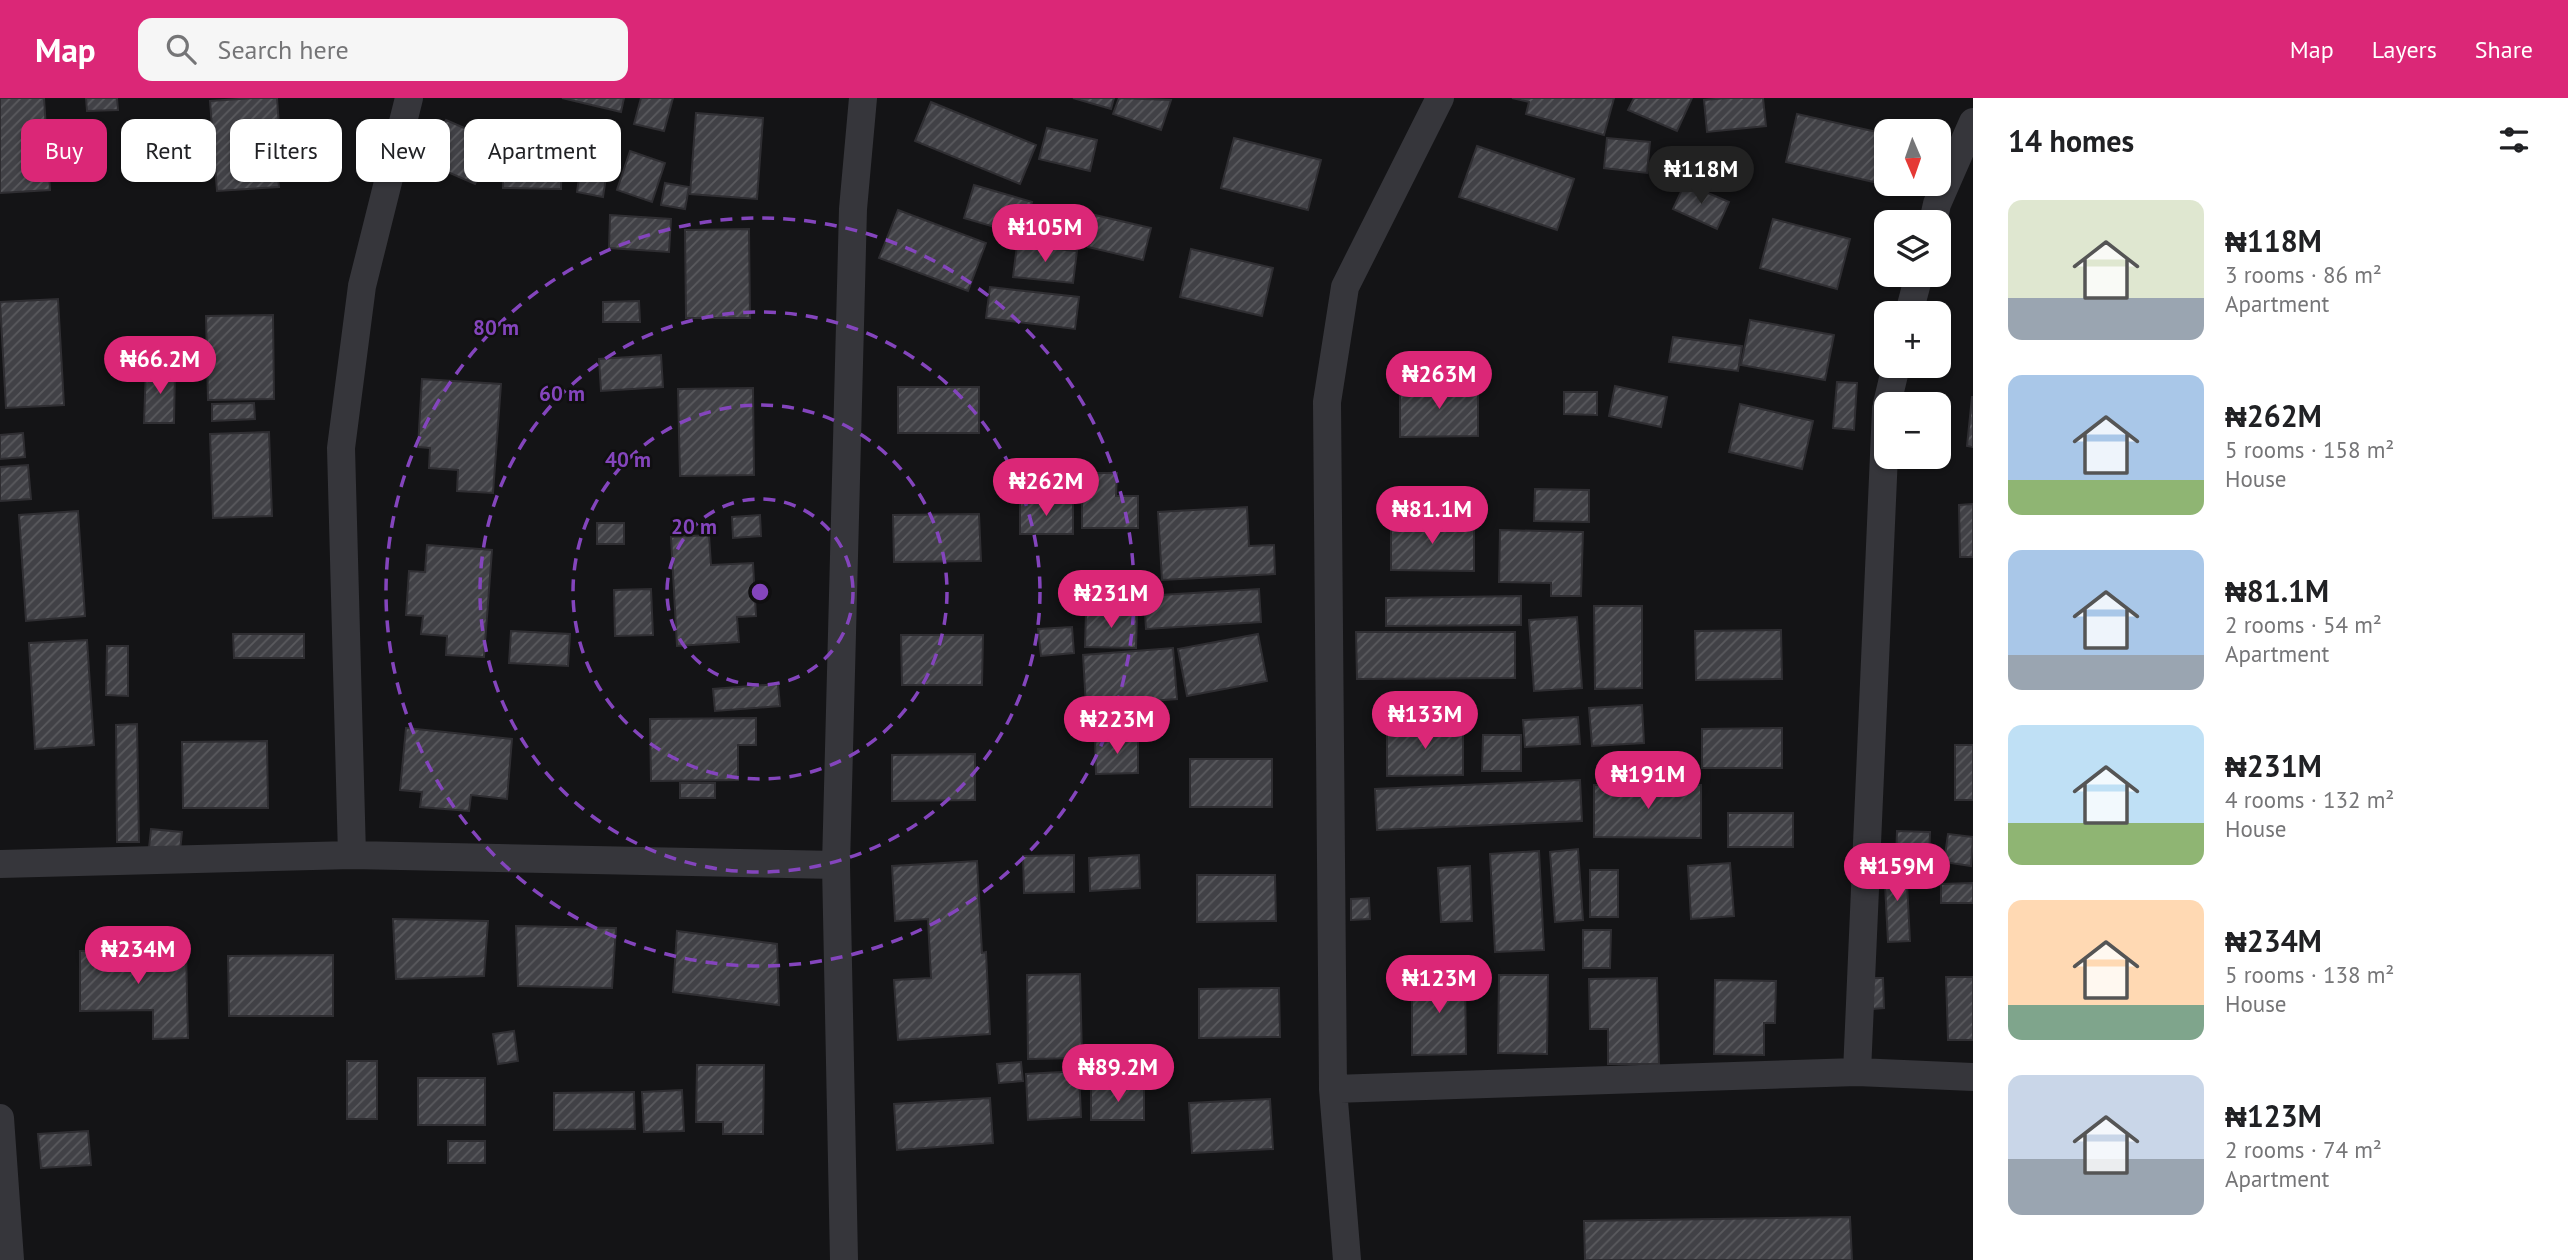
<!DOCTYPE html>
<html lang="en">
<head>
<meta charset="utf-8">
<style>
  :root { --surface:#fff; --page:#f6f6f6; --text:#202124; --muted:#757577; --accent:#db2777 }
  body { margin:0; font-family:"PT Sans",sans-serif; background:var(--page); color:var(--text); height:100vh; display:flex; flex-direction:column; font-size:26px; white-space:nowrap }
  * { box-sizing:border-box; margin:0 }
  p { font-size:23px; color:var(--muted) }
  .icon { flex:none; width:38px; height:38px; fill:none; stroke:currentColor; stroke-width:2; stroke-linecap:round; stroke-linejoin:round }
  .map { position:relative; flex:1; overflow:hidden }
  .details { display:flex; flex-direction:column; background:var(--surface); width:595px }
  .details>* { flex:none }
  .top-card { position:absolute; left:21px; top:21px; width:665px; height:63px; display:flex; gap:14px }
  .needle { width:46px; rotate:178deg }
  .fabs { position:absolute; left:1874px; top:21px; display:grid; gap:14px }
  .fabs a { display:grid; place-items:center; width:77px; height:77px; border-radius:14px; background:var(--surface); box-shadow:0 2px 5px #0004; font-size:35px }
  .price { position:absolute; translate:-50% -60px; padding:0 16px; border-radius:24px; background:var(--accent); color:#fff; font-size:23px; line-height:46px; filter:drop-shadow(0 2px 4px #0008) }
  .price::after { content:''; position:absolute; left:50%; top:42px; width:21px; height:16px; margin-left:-10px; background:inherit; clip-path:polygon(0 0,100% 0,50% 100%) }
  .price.active { background:#222; color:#fff }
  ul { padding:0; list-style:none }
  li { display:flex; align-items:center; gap:21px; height:175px; padding:0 35px }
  li span { display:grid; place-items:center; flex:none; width:196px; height:140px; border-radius:14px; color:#555 }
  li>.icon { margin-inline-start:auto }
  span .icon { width:84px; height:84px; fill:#fffc; stroke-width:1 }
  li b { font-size:30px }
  h2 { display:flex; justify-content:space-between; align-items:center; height:84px; padding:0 35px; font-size:30px }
  .pill { padding:0 24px; border-radius:14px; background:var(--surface); box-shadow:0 2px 5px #0004; font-size:24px; line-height:63px }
  .pill.active { background:var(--accent); color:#fff }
  header { display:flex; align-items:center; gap:42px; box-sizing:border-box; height:98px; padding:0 35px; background:var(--accent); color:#fff }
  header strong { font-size:33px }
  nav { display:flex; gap:38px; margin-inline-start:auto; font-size:24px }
  .search { width:490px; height:63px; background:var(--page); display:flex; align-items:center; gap:18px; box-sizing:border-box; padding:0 24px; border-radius:14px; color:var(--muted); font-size:26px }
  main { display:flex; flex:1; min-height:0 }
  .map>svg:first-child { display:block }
</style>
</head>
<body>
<header>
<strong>Map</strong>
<div class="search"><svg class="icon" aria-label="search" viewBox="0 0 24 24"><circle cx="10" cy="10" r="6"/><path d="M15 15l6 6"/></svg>Search here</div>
<nav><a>Map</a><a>Layers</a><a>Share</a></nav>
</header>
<main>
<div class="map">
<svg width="1973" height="1162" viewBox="0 0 1973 1162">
  <defs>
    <pattern id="building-hatch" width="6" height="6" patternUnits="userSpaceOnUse" patternTransform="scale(1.75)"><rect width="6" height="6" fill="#414146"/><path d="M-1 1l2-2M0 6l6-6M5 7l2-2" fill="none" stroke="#5a5a5e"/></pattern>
  </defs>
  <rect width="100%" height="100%" fill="#141416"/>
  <!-- building -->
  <path fill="url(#building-hatch)" stroke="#2f2e32" stroke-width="2" d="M 0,0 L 44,0 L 50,92 L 0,95 Z
    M 86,0 L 117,0 L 118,12 L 87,13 Z
    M 254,0 L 277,0 L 280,41 L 297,40 L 300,80 L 278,81 L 279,89 L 217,93 L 210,3 Z
    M 562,0 L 624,0 L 621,14 Z
    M 641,0 L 673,0 L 664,33 L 634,26 Z
    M 1073,0 L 1114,0 L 1111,11 Z
    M 1119,0 L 1171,2 L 1161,32 L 1113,16 Z
    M 1512,0 L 1614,0 L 1604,37 L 1526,16 L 1529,4 Z
    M 1634,0 L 1692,0 L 1677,33 L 1628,12 Z
    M 1727,0 L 1763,0 L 1766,28 L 1707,34 L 1704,2 Z
    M 931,4 L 1036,47 L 1020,86 L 915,43 Z
    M 696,15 L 763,20 L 757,101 L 690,96 Z
    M 1797,16 L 1886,36 L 1886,50 L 1878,85 L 1786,64 Z
    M 446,22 L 494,43 L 475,86 L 427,65 Z
    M 586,29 L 613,33 L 603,99 L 577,94 Z
    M 1047,30 L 1097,42 L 1090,73 L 1039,61 Z
    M 157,37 L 159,66 L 135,68 L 133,39 Z
    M 504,40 L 562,40 L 561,91 L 503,90 Z
    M 1234,40 L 1321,62 L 1308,112 L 1221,90 Z
    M 1607,40 L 1650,44 L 1647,75 L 1604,70 Z
    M 1477,48 L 1574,81 L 1557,132 L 1459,99 Z
    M 630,53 L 665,65 L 652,104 L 617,92 Z
    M 665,85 L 689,89 L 685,111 L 661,107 Z
    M 1685,85 L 1729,104 L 1717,131 L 1673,111 Z
    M 974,87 L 1032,104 L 1022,137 L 964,120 Z
    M 898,112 L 986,145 L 968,193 L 879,160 Z
    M 610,117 L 671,121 L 669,154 L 609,150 Z
    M 1095,117 L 1151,130 L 1143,162 L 1088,149 Z
    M 1773,121 L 1850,141 L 1837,191 L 1760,170 Z
    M 749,131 L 750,220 L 686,220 L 685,132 Z
    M 1017,147 L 1077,153 L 1073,185 L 1013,179 Z
    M 1191,151 L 1273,170 L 1262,218 L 1180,199 Z
    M 990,189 L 1079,199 L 1075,231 L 986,220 Z
    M 58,201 L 64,307 L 6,310 L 0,204 Z
    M 639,203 L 640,224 L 603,224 L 603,204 Z
    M 273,217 L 274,301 L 208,302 L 206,218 Z
    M 1750,222 L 1834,237 L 1825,282 L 1741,267 Z
    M 1673,239 L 1742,248 L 1738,273 L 1669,264 Z
    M 661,257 L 663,289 L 601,293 L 599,261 Z
    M 146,270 L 175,270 L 174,325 L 144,325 Z
    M 422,281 L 501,286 L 493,395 L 457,393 L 458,372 L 429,370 L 430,350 L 418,349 Z
    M 1837,284 L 1857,285 L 1854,332 L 1833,330 Z
    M 1478,287 L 1478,338 L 1400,339 L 1400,288 Z
    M 1615,288 L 1667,299 L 1661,329 L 1609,318 Z
    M 898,289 L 979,289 L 979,335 L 898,335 Z
    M 753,290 L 754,377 L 680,378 L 678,291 Z
    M 1564,294 L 1597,294 L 1597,317 L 1564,316 Z
    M 1972,299 L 1973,299 L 1973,349 L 1967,348 Z
    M 254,305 L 255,321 L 212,323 L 212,306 Z
    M 1740,306 L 1813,323 L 1802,371 L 1729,354 Z
    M 269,334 L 272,418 L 213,420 L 210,336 Z
    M 23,335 L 25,359 L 0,361 L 0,337 Z
    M 1939,347 L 1947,347 L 1946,365 L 1927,364 L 1928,359 L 1939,359 Z
    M 28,367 L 31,401 L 0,403 L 0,369 Z
    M 1082,375 L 1117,375 L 1116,398 L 1138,398 L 1138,430 L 1082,430 Z
    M 1535,391 L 1589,392 L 1589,424 L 1534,423 Z
    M 1020,404 L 1073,404 L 1073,436 L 1020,436 Z
    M 1973,406 L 1973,459 L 1960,459 L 1959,407 Z
    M 1247,409 L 1249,448 L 1274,447 L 1275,476 L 1162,482 L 1158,414 Z
    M 78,413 L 85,518 L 26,523 L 19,417 Z
    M 979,416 L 981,463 L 894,464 L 893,417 Z
    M 760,417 L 761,438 L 733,440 L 732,419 Z
    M 1391,423 L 1474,424 L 1474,473 L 1391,472 Z
    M 597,425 L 624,425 L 624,446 L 597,446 Z
    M 1500,432 L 1583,434 L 1581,498 L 1551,498 L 1551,485 L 1499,484 Z
    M 709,437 L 711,467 L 753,465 L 756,518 L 737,519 L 739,544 L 677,548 L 671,439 Z
    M 427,447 L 492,452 L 484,559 L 446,557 L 447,538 L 421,536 L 423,518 L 406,517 L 409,473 L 425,474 Z
    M 651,491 L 653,537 L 615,538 L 614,492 Z
    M 1259,491 L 1261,524 L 1146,531 L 1144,498 Z
    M 1521,498 L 1521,527 L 1386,528 L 1386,500 Z
    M 1594,508 L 1642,508 L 1642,590 L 1595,591 Z
    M 1086,514 L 1137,515 L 1136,550 L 1085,549 Z
    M 1577,519 L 1582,590 L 1534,593 L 1529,522 Z
    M 1072,529 L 1074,555 L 1041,558 L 1038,531 Z
    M 1781,532 L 1782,581 L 1696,582 L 1695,533 Z
    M 511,533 L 570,536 L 568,568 L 509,565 Z
    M 1356,534 L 1515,534 L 1515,580 L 1357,581 Z
    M 233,536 L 304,536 L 304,560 L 234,560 Z
    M 1258,536 L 1267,583 L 1187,598 L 1178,551 Z
    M 901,537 L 983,537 L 982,587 L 902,587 Z
    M 87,542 L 94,647 L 35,651 L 29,545 Z
    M 107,548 L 128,548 L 128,598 L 106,597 Z
    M 1173,550 L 1177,601 L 1086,608 L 1083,557 Z
    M 778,586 L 780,608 L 715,613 L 713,591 Z
    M 1642,607 L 1644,645 L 1592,648 L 1589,610 Z
    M 1578,619 L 1580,646 L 1525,649 L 1523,622 Z
    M 756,620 L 756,647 L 738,647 L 738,682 L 651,683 L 650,621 Z
    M 137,626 L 139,744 L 117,744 L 116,627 Z
    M 1387,629 L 1463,629 L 1463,677 L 1387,678 Z
    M 406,630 L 512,641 L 507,701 L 471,697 L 469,713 L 420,709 L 422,694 L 400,692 Z
    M 1782,630 L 1782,670 L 1702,670 L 1702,631 Z
    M 1483,637 L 1521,637 L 1521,673 L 1482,673 Z
    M 1095,640 L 1138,640 L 1138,675 L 1096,676 Z
    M 267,643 L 268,710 L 183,710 L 182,644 Z
    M 1955,647 L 1973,647 L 1973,702 L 1955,702 Z
    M 975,656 L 975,702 L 892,703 L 892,657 Z
    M 1190,661 L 1272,661 L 1272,709 L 1190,709 Z
    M 1580,682 L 1582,723 L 1377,732 L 1375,691 Z
    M 680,685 L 715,685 L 715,700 L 680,700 Z
    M 1594,687 L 1701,687 L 1701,740 L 1594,739 Z
    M 1728,715 L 1793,715 L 1793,749 L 1728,749 Z
    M 151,731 L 182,734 L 180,753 L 149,750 Z
    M 1897,733 L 1930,734 L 1929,762 L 1896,761 Z
    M 1948,736 L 1973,739 L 1971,768 L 1944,764 Z
    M 1578,751 L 1583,822 L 1555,824 L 1550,754 Z
    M 1539,753 L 1544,852 L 1495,854 L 1490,756 Z
    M 1074,757 L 1074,794 L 1024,795 L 1023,758 Z
    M 1139,757 L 1140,790 L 1090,793 L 1089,760 Z
    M 977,763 L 982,855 L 986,854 L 990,936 L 898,942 L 894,882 L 931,880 L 928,821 L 895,823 L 892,768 Z
    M 1730,765 L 1734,818 L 1691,821 L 1688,768 Z
    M 1906,766 L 1910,843 L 1888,844 L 1884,767 Z
    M 1470,768 L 1472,823 L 1441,824 L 1438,770 Z
    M 1590,772 L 1618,772 L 1618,819 L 1590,819 Z
    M 1197,777 L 1275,777 L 1276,823 L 1197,824 Z
    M 1973,785 L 1973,805 L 1941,805 L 1941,786 Z
    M 1369,800 L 1370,821 L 1351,822 L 1351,801 Z
    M 393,821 L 488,823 L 484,878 L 396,881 Z
    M 516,828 L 616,830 L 612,890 L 518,888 Z
    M 1583,832 L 1611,832 L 1610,870 L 1583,870 Z
    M 677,833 L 777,846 L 779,907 L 673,894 Z
    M 186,851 L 188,940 L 153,941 L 153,912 L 80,913 L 80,853 Z
    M 333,857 L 333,918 L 229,918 L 228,858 Z
    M 1080,876 L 1082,960 L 1028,961 L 1027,877 Z
    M 1465,877 L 1466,956 L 1412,957 L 1412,878 Z
    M 1499,877 L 1548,877 L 1547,956 L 1498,955 Z
    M 1946,879 L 1973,879 L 1973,942 L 1948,942 Z
    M 1657,880 L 1659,966 L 1608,966 L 1608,931 L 1590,931 L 1589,881 Z
    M 1872,880 L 1883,880 L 1884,910 L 1873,911 Z
    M 1715,882 L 1776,883 L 1775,925 L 1764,925 L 1764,957 L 1714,956 Z
    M 1279,890 L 1280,939 L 1199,940 L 1199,891 Z
    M 514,933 L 518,963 L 498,966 L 493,936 Z
    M 347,963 L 377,963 L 377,1021 L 347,1021 Z
    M 1021,964 L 1023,983 L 999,985 L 997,966 Z
    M 697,967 L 764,967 L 763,1036 L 723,1036 L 723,1024 L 696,1024 Z
    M 1079,973 L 1081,1019 L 1028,1022 L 1026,976 Z
    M 418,980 L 485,980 L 485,1027 L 418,1027 Z
    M 1091,990 L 1144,990 L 1144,1022 L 1091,1022 Z
    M 682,992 L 684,1033 L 644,1034 L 642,994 Z
    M 634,994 L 635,1031 L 554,1032 L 554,995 Z
    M 990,1000 L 993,1045 L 897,1052 L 894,1006 Z
    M 1270,1001 L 1273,1051 L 1192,1055 L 1189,1005 Z
    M 88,1033 L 91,1067 L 41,1070 L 38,1036 Z
    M 448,1043 L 485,1043 L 485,1065 L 448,1065 Z
    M 1850,1119 L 1852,1162 L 1585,1162 L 1584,1123 Z"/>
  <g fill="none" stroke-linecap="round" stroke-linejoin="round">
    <!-- street -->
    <path stroke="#36363b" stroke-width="28" d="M 1933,124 L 1937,106 L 1973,24
      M 1909,215 L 1919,177
      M 1887,306 L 1896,268
      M 352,757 L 341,350 L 362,188 L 409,0
      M 0,766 L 352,757 L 836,767 L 853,111 L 863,0
      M 836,767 L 844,1162
      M 1857,974 L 1886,311
      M 1333,991 L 1857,974 L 1973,979
      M 0,1020 L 10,1162
      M 1347,1162 L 1333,991 L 1327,304 L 1345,189 L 1440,0"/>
  </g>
  <!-- distance rings -->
  <g fill="none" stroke="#8445bd" stroke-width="3.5" stroke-dasharray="12 9">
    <circle cx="760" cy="494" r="93"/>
    <circle cx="760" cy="494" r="187"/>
    <circle cx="760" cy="494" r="280"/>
    <circle cx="760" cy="494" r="374"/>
  </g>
  <circle cx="760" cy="494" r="10" fill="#8445bd" stroke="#100f11" stroke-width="3.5"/>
  <g font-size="21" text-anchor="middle" font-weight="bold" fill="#8445bd" stroke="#100f11" stroke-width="5" stroke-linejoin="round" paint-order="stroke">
    <text x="496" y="237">80 m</text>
    <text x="562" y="303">60 m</text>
    <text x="628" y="369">40 m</text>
    <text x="694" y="436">20 m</text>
  </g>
</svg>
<div class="fabs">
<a><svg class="needle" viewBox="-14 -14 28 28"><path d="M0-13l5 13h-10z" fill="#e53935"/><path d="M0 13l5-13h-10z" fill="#757577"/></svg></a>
<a><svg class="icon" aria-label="layers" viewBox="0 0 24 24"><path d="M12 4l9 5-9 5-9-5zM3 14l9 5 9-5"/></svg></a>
<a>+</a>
<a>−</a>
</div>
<b class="price active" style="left:1701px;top:108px">₦118M</b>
<b class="price" style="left:1045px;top:166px">₦105M</b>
<b class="price" style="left:160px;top:298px">₦66.2M</b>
<b class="price" style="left:1439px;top:313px">₦263M</b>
<b class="price" style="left:1046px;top:420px">₦262M</b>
<b class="price" style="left:1432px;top:448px">₦81.1M</b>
<b class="price" style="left:1111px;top:532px">₦231M</b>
<b class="price" style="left:1425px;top:653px">₦133M</b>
<b class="price" style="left:1117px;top:658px">₦223M</b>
<b class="price" style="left:1648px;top:713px">₦191M</b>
<b class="price" style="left:1897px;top:805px">₦159M</b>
<b class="price" style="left:138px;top:888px">₦234M</b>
<b class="price" style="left:1439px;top:917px">₦123M</b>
<b class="price" style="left:1118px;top:1006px">₦89.2M</b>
<div class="top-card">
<a class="pill active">Buy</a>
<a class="pill">Rent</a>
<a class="pill">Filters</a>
<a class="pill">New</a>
<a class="pill">Apartment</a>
</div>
</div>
<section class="details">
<h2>14 homes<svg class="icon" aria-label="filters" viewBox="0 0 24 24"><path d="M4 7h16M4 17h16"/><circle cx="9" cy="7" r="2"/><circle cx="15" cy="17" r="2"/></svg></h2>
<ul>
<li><span style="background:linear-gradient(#dfe7d0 70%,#9aa5b1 0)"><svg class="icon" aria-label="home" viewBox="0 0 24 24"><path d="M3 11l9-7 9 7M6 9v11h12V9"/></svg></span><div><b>₦118M</b><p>3 rooms · 86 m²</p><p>Apartment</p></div></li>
<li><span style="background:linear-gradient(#a9c7e8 75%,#8fb573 0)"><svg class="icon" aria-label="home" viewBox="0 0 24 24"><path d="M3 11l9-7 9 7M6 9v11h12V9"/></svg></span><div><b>₦262M</b><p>5 rooms · 158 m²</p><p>House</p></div></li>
<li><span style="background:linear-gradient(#a9c7e8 75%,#9aa5b1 0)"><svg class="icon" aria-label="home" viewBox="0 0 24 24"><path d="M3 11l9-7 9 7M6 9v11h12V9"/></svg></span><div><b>₦81.1M</b><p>2 rooms · 54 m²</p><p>Apartment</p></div></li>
<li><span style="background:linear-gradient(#bfe0f5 70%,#8fb573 0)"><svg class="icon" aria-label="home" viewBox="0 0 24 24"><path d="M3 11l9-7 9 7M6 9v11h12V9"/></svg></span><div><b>₦231M</b><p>4 rooms · 132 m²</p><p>House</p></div></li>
<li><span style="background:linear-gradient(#ffd9b3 75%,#7fa58c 0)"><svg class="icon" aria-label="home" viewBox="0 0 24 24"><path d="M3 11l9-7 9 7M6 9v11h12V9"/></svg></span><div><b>₦234M</b><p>5 rooms · 138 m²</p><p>House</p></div></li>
<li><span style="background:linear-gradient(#c9d6e8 60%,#9aa5b1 0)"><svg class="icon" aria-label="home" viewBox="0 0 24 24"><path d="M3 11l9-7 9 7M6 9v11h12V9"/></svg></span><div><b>₦123M</b><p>2 rooms · 74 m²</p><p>Apartment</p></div></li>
</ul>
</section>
</main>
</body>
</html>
